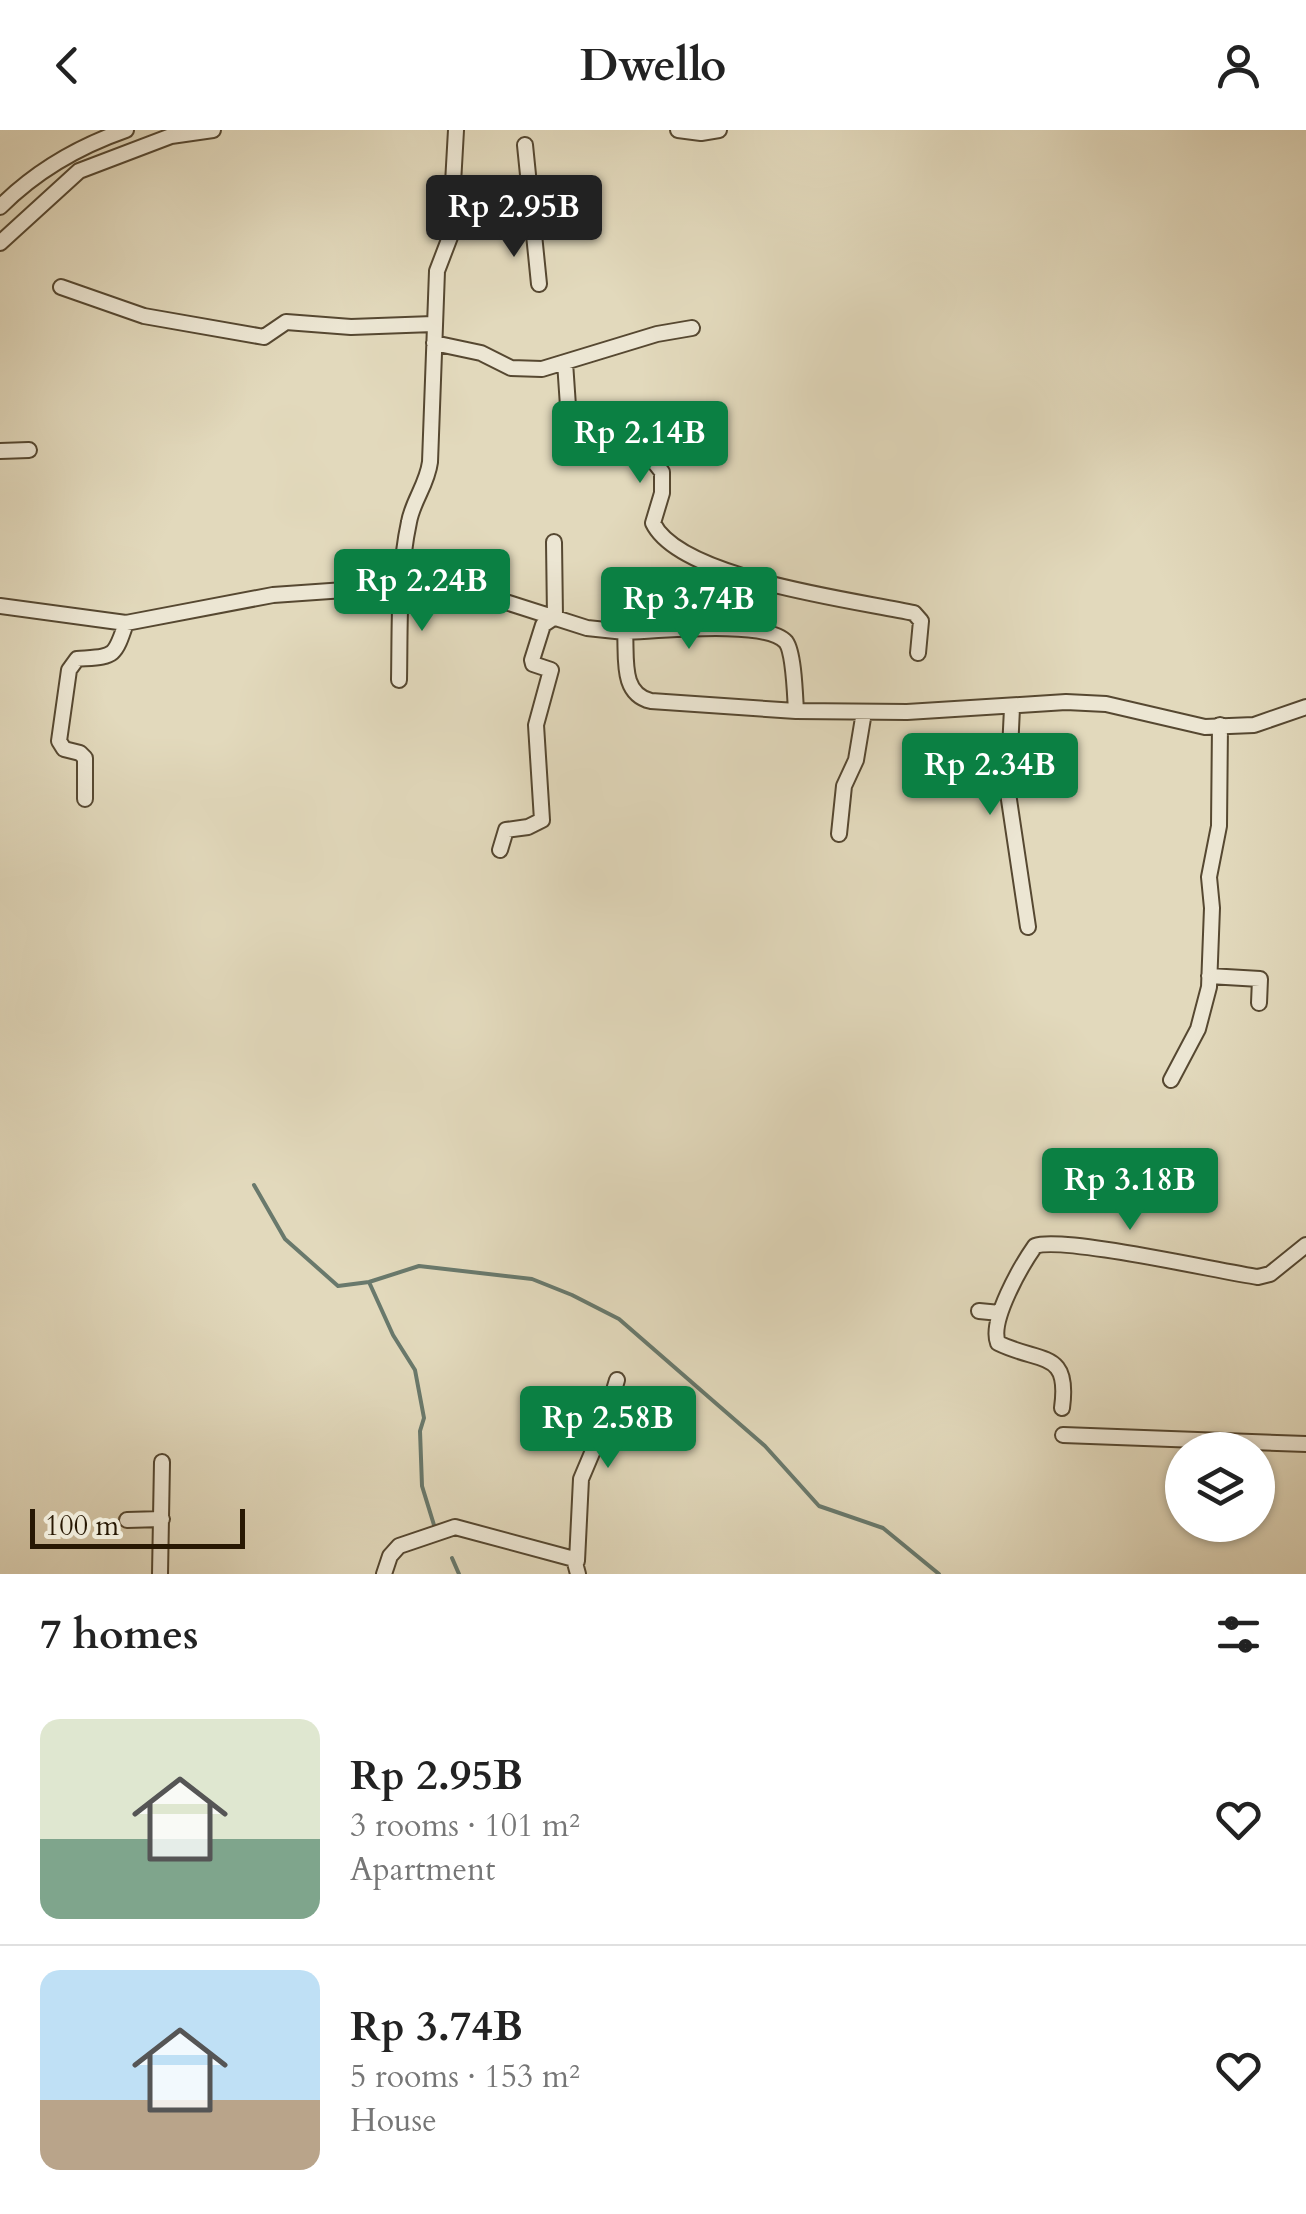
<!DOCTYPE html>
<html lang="en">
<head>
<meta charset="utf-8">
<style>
  :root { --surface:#fff; --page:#f2f2f2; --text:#222; --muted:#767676; --line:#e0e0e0; --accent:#0b8043 }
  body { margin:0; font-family:Cardo,serif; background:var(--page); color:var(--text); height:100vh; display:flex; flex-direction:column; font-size:38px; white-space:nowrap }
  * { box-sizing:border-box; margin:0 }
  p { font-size:32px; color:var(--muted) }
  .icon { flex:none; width:55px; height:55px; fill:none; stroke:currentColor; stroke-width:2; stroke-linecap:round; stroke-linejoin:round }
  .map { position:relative; height:1444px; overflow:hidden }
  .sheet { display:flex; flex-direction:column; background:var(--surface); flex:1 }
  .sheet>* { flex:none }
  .tools { position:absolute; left:1165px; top:1302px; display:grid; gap:20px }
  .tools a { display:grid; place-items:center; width:110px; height:110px; border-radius:50%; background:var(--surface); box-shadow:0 2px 8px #0004; font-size:50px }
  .scale { position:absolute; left:30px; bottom:25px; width:215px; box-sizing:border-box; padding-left:10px; border:5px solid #281803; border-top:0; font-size:28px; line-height:35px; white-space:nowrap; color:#281803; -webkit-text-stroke:8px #ece6d3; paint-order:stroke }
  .price { position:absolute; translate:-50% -85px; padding:0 22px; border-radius:10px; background:var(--accent); color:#fff; font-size:32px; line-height:65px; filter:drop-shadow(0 2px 5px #0008) }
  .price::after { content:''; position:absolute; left:50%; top:60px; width:30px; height:22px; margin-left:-15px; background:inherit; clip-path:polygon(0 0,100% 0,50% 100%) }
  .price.current { background:#222; color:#fff }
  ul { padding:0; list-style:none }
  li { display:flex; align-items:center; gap:30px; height:250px; padding:0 40px }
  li+li { border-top:2px solid var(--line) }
  li span { display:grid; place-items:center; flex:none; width:280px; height:200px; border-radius:20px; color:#555 }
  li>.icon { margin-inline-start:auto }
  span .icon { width:120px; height:120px; fill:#fffc; stroke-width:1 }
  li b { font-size:42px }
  h2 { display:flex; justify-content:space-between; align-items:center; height:120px; padding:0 40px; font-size:42px }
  header { display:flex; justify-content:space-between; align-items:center; height:130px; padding:0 40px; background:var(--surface); font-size:45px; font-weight:700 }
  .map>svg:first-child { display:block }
</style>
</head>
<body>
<header><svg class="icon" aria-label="back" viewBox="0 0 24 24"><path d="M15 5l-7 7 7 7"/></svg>Dwello<svg class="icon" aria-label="person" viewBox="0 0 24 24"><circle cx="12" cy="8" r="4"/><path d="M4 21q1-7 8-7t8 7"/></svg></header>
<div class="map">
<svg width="1306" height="1444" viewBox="0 0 1306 1444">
  <rect width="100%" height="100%" fill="#e2d9bc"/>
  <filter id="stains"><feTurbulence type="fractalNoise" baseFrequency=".002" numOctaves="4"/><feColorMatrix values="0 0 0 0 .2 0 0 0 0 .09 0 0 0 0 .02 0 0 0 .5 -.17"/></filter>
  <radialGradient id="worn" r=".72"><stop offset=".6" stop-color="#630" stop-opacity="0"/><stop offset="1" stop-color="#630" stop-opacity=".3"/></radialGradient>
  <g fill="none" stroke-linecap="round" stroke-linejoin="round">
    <!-- stream -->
    <path stroke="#69796c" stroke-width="4" d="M 254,1055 L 285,1109 L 338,1156 L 369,1152 L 419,1136 L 532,1149 L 572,1165 L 619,1189 L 765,1316 L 819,1376 L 883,1398 L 939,1444
      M 369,1152 L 393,1205 L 415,1240 L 424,1288 L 420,1301 L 422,1356 L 434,1395
      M 452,1428 L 459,1444"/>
    <!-- minor casing -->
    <g stroke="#564831" stroke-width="18">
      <path id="minor" d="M 678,0 L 701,3 L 719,0
        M 525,15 L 539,154
        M 0,77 C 36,41 77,17 126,0
        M 451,98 L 588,101
        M 0,113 L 79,41 L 171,6 L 213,0
        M 61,157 L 144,186 L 264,207 L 286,192 L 351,197 L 433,194
        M 434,213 L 481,223 L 511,238 L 542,239 L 657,204 L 692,198
        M 565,232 L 569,291 L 579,294 L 628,291 L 636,309 L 662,342 L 662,363 L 653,393 C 680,449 854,470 914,483 L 921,491 L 918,523
        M 0,321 L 29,320
        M 0,476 L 126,493 L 273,465 L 402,456 L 468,460 L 587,498 L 625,502 C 627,527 620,564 651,571 L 796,581 L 907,582 L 1066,572 L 1106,574 L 1205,597 L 1254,595 L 1306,577
        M 753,499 L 753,467 L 757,450
        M 625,502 C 657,501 766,489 786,512 C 794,523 795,566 796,581
        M 399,550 C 400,498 398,443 409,392 C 413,370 427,355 430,332 L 437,141 L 450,107 L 456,0
        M 1012,578 L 1008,663 L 1028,797
        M 85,669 L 85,628 L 80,623 L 64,619 L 59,611 L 69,540 L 77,529 C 114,526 114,529 126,493
        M 839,704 L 844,656 L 856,630 L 864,582
        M 500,720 L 506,700 L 528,697 L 542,690 L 536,595 L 551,540 L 533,534 L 532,530 L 543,495 L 555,487 L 554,412
        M 1209,846 L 1260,849 L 1259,873
        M 1171,950 L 1198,899 L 1209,857 L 1212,778 L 1209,747 L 1219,696 L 1220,595
        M 979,1181 L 1000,1183
        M 1062,1278 C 1070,1219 1041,1234 998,1213 C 989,1191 1021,1136 1035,1116 C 1063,1106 1217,1141 1258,1147 L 1270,1144 L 1306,1115
        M 1063,1305 L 1306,1314
        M 127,1390 L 162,1389
        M 577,1431 L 581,1349 L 603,1297 L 617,1250
        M 160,1444 L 162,1332
        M 384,1444 L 390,1426 L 399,1416 L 455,1397 L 574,1429 L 578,1444"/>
    </g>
    <!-- minor -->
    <use href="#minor" stroke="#ece6d3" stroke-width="14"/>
  </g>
  <rect width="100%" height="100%" filter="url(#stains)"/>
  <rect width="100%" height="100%" fill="url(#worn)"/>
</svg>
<div class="tools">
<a><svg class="icon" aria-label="layers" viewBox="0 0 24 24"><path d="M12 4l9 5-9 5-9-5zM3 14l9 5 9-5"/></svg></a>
</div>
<div class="scale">100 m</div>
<b class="price current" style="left:514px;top:130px">Rp 2.95B</b>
<b class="price" style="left:640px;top:356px">Rp 2.14B</b>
<b class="price" style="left:422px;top:504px">Rp 2.24B</b>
<b class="price" style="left:689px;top:522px">Rp 3.74B</b>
<b class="price" style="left:990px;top:688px">Rp 2.34B</b>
<b class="price" style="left:1130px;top:1103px">Rp 3.18B</b>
<b class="price" style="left:608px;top:1341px">Rp 2.58B</b>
</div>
<section class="sheet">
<h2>7 homes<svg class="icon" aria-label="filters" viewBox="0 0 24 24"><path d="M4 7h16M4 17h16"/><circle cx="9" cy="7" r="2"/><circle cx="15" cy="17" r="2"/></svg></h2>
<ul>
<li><span style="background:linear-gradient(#dfe7d0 60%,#7fa58c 0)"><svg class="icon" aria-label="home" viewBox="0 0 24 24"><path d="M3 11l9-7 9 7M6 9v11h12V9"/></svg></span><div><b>Rp 2.95B</b><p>3 rooms · 101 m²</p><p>Apartment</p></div><svg class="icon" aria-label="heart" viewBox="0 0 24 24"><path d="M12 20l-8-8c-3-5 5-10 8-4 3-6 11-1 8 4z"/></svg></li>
<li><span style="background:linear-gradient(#bfe0f5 65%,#b9a48a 0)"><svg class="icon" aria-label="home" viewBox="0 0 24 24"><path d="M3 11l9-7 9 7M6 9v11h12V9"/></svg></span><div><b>Rp 3.74B</b><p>5 rooms · 153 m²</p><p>House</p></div><svg class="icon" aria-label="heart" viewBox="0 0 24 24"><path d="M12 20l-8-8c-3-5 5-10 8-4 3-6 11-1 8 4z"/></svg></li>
</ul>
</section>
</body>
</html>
